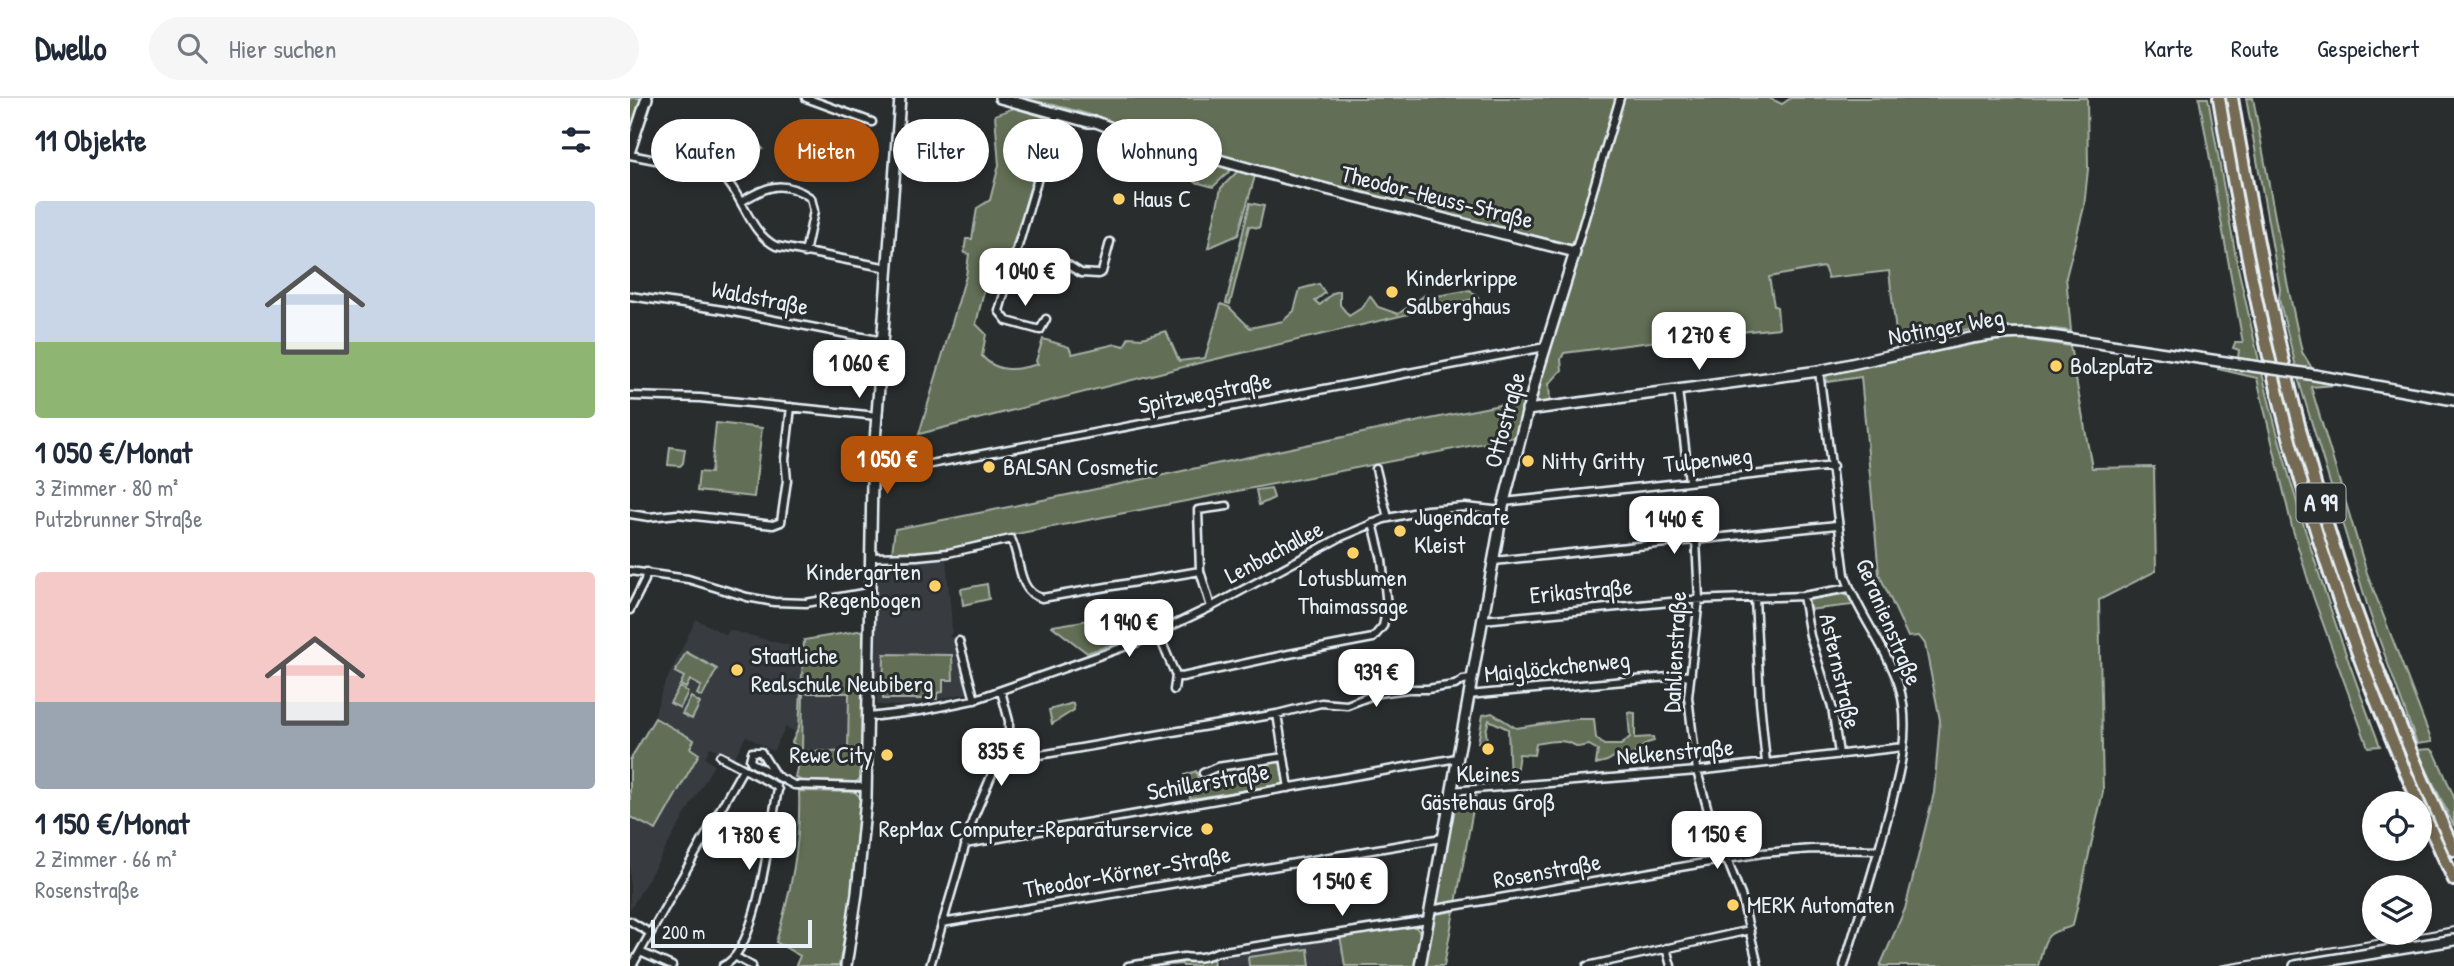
<!DOCTYPE html>
<html lang="de">
<head>
<meta charset="utf-8">
<style>
  :root { --surface:#fff; --page:#f6f6f7; --text:#1f2937; --muted:#747a83; --line:#e0e1e3; --accent:#b45309 }
  body { margin:0; font-family:"Patrick Hand",sans-serif; background:var(--page); color:var(--text); height:100vh; display:flex; flex-direction:column; font-size:26px; white-space:nowrap }
  * { box-sizing:border-box; margin:0 }
  p { font-size:23px; color:var(--muted) }
  .icon { flex:none; width:38px; height:38px; fill:none; stroke:currentColor; stroke-width:2; stroke-linecap:round; stroke-linejoin:round }
  .map { position:relative; flex:1; overflow:hidden }
  .side { display:flex; flex-direction:column; background:var(--surface); width:630px }
  .side>* { flex:none }
  .banner { position:absolute; left:21px; top:21px; width:665px; height:63px; display:flex; gap:14px }
  .controls { position:absolute; left:1732px; top:693px; display:grid; gap:14px }
  .controls a { display:grid; place-items:center; width:70px; height:70px; border-radius:50%; background:var(--surface); box-shadow:0 4px 10px #0003; font-size:35px }
  .scale { position:absolute; left:21px; bottom:18px; width:161px; box-sizing:border-box; padding-left:7px; border:4px solid #e8f1f8; border-top:0; font-size:19px; line-height:24px; white-space:nowrap; color:#e8f1f8; -webkit-text-stroke:5px #2a2d2e; paint-order:stroke }
  .price { position:absolute; translate:-50% -60px; padding:0 16px; border-radius:14px; background:#fff; color:#222; font-size:23px; line-height:46px; filter:drop-shadow(0 2px 4px #0008) }
  .price::after { content:''; position:absolute; left:50%; top:42px; width:21px; height:16px; margin-left:-10px; background:inherit; clip-path:polygon(0 0,100% 0,50% 100%) }
  .price.current { background:var(--accent); color:#fff }
  ul { padding:0; list-style:none }
  li { display:grid; align-content:center; gap:14px; height:371px; padding:0 35px }
  li span { display:grid; place-items:center; height:217px; border-radius:7px; color:#555 }
  li>.icon { margin-inline-start:auto }
  span .icon { width:126px; height:126px; fill:#fffc; stroke-width:1 }
  li b { font-size:30px }
  h2 { display:flex; justify-content:space-between; align-items:center; height:84px; padding:0 35px; font-size:30px }
  .chip { padding:0 24px; border-radius:32px; background:var(--surface); box-shadow:0 4px 10px #0003; font-size:24px; line-height:63px }
  .chip.current { background:var(--accent); color:#fff }
  header { display:flex; align-items:center; gap:42px; box-sizing:border-box; height:98px; padding:0 35px; background:var(--surface); border-bottom:2px solid var(--line) }
  header strong { font-size:33px }
  nav { display:flex; gap:38px; margin-inline-start:auto; font-size:24px }
  .search { width:490px; height:63px; background:var(--page); display:flex; align-items:center; gap:18px; box-sizing:border-box; padding:0 24px; border-radius:38px; color:var(--muted); font-size:26px }
  main { display:flex; flex:1; min-height:0 }
  .map>svg:first-child { display:block }
</style>
</head>
<body>
<header>
<strong>Dwello</strong>
<div class="search"><svg class="icon" aria-label="search" viewBox="0 0 24 24"><circle cx="10" cy="10" r="6"/><path d="M15 15l6 6"/></svg>Hier suchen</div>
<nav><a>Karte</a><a>Route</a><a>Gespeichert</a></nav>
</header>
<main>
<section class="side">
<h2>11 Objekte<svg class="icon" aria-label="filters" viewBox="0 0 24 24"><path d="M4 7h16M4 17h16"/><circle cx="9" cy="7" r="2"/><circle cx="15" cy="17" r="2"/></svg></h2>
<ul>
<li><span style="background:linear-gradient(#c9d6e8 65%,#8fb573 0)"><svg class="icon" aria-label="home" viewBox="0 0 24 24"><path d="M3 11l9-7 9 7M6 9v11h12V9"/></svg></span><div><b>1 050 €/Monat</b><p>3 Zimmer · 80 m²</p><p>Putzbrunner Straße</p></div></li>
<li><span style="background:linear-gradient(#f6c9c9 60%,#9aa5b1 0)"><svg class="icon" aria-label="home" viewBox="0 0 24 24"><path d="M3 11l9-7 9 7M6 9v11h12V9"/></svg></span><div><b>1 150 €/Monat</b><p>2 Zimmer · 66 m²</p><p>Rosenstraße</p></div></li>
</ul>
</section>
<div class="map">
<svg width="1824" height="868" viewBox="0 0 1824 868">
  <rect width="100%" height="100%" fill="#2a2d2e"/>
  <filter id="ink" filterUnits="userSpaceOnUse"><feTurbulence type="fractalNoise" baseFrequency=".0143" numOctaves="2"/><feDisplacementMap in="SourceGraphic" scale="14" xChannelSelector="R" yChannelSelector="G"/><feConvolveMatrix kernelMatrix="1 2 1 2 8 2 1 2 1" color-interpolation-filters="sRGB"/></filter>
  <g filter="url(#ink)">
    <!-- built -->
    <path fill="#373b41" d="M 316,459 L 321,516 L 322,535 L 319,538 L 322,539 L 326,554 L 329,555 L 338,595 L 272,608 L 247,607 L 245,471 L 249,464 L 279,465 L 279,462 Z
      M 66,521 L 96,537 L 99,532 L 173,551 L 169,629 L 167,635 L 156,629 L 143,653 L 116,638 L 104,660 L 80,649 L 75,660 L 84,667 L 0,812 L 0,658 L 24,619 L 32,592 Z
      M 173,594 L 219,595 L 218,654 L 172,653 Z
      M 710,837 L 715,868 L 588,868 L 588,857 Z"/>
    <!-- green -->
    <path fill="#626e55" stroke="#a5b0a6" stroke-width="2" fill-rule="evenodd" d="M 0,0 L 14,0 L 0,41 Z
      M 389,0 L 1139,0 L 1152,6 L 1161,0 L 1457,0 L 1458,71 L 1454,109 L 1436,179 L 1441,233 C 1380,226 1326,226 1268,253 L 1259,173 L 1198,180 L 1194,169 L 1139,179 L 1144,208 L 1147,209 L 1149,230 L 1060,239 L 934,255 L 931,261 L 932,272 L 919,286 L 920,304 L 908,304 L 906,301 L 910,282 L 951,149 C 835,121 718,95 604,63 C 532,43 463,12 389,0 Z
      M 1569,0 L 1578,0 L 1607,165 L 1629,263 L 1608,260 L 1609,252 L 1603,250 L 1605,245 L 1613,245 Z
      M 1616,0 L 1623,0 L 1657,184 L 1672,254 L 1683,272 L 1666,269 L 1649,201 L 1650,191 Z
      M 384,10 L 411,18 L 420,24 L 376,170 L 359,172 L 346,226 L 356,236 L 352,258 C 367,276 388,272 408,266 L 406,263 L 413,241 L 439,249 L 442,256 L 486,246 L 494,248 L 499,239 L 512,240 L 536,233 L 549,263 L 575,260 L 591,206 L 599,209 L 620,230 L 653,223 L 664,213 L 670,191 L 689,186 L 695,195 L 685,203 L 690,207 L 703,195 L 710,193 L 710,207 L 719,218 L 733,209 L 740,198 L 748,209 L 768,216 L 795,197 L 807,198 L 840,192 L 848,200 L 569,265 L 289,336 L 336,178 L 339,156 L 334,155 L 336,141 L 342,141 L 347,110 L 360,102 L 369,67 L 365,17 Z
      M 119,36 L 133,51 L 116,60 L 109,48 Z
      M 556,58 L 602,71 L 583,89 L 565,84 Z
      M 608,73 L 625,78 L 608,137 L 578,150 L 591,90 Z
      M 620,105 L 634,108 L 629,130 L 619,128 L 600,206 L 596,205 Z
      M 1390,241 L 1440,248 L 1462,370 L 1524,369 L 1526,473 L 1469,502 L 1473,694 L 1443,827 C 1436,832 1428,831 1421,836 C 1413,841 1411,859 1408,868 L 1250,868 L 1275,811 L 1304,695 L 1310,622 L 1295,546 L 1289,538 L 1278,539 L 1249,476 L 1231,279 L 1197,284 L 1196,276 L 1355,244 Z
      M 1589,267 L 1632,275 C 1663,403 1703,526 1750,648 L 1738,649 L 1683,498 L 1662,429 L 1627,280 L 1588,271 Z
      M 1668,280 L 1718,286 L 1681,289 L 1737,475 L 1802,644 L 1787,646 L 1740,516 Z
      M 895,302 L 886,339 L 386,436 L 315,452 L 262,455 L 265,431 C 476,392 684,343 895,302 Z
      M 86,325 L 132,330 L 124,399 L 67,393 L 69,374 L 81,375 Z
      M 40,349 L 55,351 L 53,365 L 50,368 L 38,367 Z
      M 641,390 L 644,400 L 629,407 L 626,392 Z
      M 357,486 L 359,501 L 333,507 L 331,491 Z
      M 1213,496 L 1218,498 L 1223,507 L 1177,512 L 1178,502 Z
      M 478,519 L 483,546 L 457,555 L 422,528 Z
      M 234,532 L 232,679 L 226,684 L 172,683 L 165,679 L 169,662 L 160,656 L 165,647 L 162,644 L 169,629 L 174,542 ZM 173,595 L 219,595 L 218,654 L 172,653 Z
      M 56,554 L 87,571 L 72,599 L 67,596 L 71,588 L 60,582 L 56,590 L 50,587 L 54,579 L 45,574 Z
      M 254,556 L 322,557 L 323,582 L 313,582 L 313,594 L 307,595 L 307,601 L 253,601 Z
      M 49,589 L 58,594 L 50,610 L 40,605 Z
      M 61,599 L 70,605 L 62,621 L 52,616 Z
      M 443,605 L 444,612 L 422,626 L 419,612 Z
      M 998,614 L 1005,615 L 1005,640 L 1023,639 L 1024,643 L 1017,645 L 1005,655 L 1006,662 L 992,664 L 989,656 L 977,663 L 966,666 L 968,652 L 959,647 L 948,649 C 933,640 922,643 906,646 L 904,657 L 889,656 L 885,682 L 880,683 L 878,631 L 859,622 L 856,633 L 857,643 L 848,645 L 853,617 L 862,615 L 886,630 L 947,621 L 964,621 L 966,640 L 974,647 L 991,647 L 1000,639 Z
      M 25,620 L 64,642 L 60,650 L 69,656 L 26,732 L 0,719 L 0,662 Z
      M 1801,651 L 1805,655 L 1824,699 L 1824,728 L 1787,652 Z
      M 650,662 L 654,686 L 560,701 L 555,677 L 566,673 L 568,681 L 572,682 L 588,671 Z
      M 169,693 L 225,694 L 230,699 L 222,796 L 209,868 L 168,868 L 166,867 L 170,858 L 146,844 C 161,794 171,745 169,693 Z
      M 829,695 L 846,695 L 826,805 L 808,808 L 807,807 L 823,702 Z
      M 824,813 L 814,868 L 795,868 L 805,818 L 806,816 Z
      M 779,826 L 785,828 L 791,836 L 785,868 L 715,868 L 710,837 Z
      M 678,851 L 680,868 L 619,868 L 618,859 Z
      M 583,859 L 584,868 L 553,868 L 552,866 L 529,868 Z"/>
    <g fill="none" stroke-linecap="round" stroke-linejoin="round">
      <!-- street casing -->
      <g stroke="#e8f1f8" stroke-width="11">
        <path id="street" d="M 176,0 L 242,24
          M 0,57 L 87,74 C 113,92 117,134 146,148 L 258,170
          M 111,104 C 136,88 153,81 181,100 L 184,113 L 175,155
          M 945,154 L 990,0
          M 383,163 L 438,167 L 451,175 L 468,176 L 472,174 L 480,144
          M 0,198 L 93,212 L 253,243
          M 416,221 L 410,232 L 377,223 L 369,213 L 427,15
          M 1189,273 L 1215,477 C 1228,516 1256,548 1269,587 C 1284,638 1265,691 1252,740 C 1240,783 1227,825 1214,868
          M 1048,292 L 1059,383
          M 0,298 L 70,300 L 247,318
          M 746,371 L 758,420
          M 243,377 L 915,249
          M 874,404 L 1203,368
          M 0,416 L 19,419 L 48,416 L 143,427 L 151,424 L 157,382 L 155,361 L 161,309
          M 1066,442 L 1069,501 L 1058,599 L 1067,673 L 1079,716 L 1111,797 L 1128,868
          M 240,459 L 287,458 L 318,455 L 381,441 C 391,459 387,495 412,500 L 570,473
          M 864,463 L 1207,427
          M 0,473 L 58,481 L 117,499 L 144,504 L 176,505 L 239,494
          M 1173,498 L 1180,538 L 1202,609 L 1209,656
          M 1125,500 L 1130,603 L 1136,665
          M 581,509 L 570,473 L 568,412 L 597,408
          M 0,512 L 15,482 L 16,474
          M 853,522 L 1061,502 L 1173,498 L 1219,490
          M 528,535 L 546,578
          M 329,543 L 345,602
          M 546,578 L 552,579 L 659,556 L 743,540 L 753,528 L 757,508 L 752,462 L 743,425
          M 544,592 L 546,578
          M 838,597 L 1061,577
          M 647,616 L 659,690
          M 239,619 L 290,613 L 343,602 L 508,544 L 581,509 L 711,439 L 754,421 L 797,412 L 835,409 L 873,413
          M 379,636 L 399,658
          M 90,658 L 146,688 L 148,692 C 139,730 129,853 93,868
          M 368,662 L 375,663 L 647,616 L 691,605 L 717,607 L 748,595 L 778,591 L 797,591 L 825,587 L 833,582 L 841,581
          M 573,675 L 587,669 L 654,659
          M 146,678 L 131,654 L 122,654 L 120,662 L 122,665 L 164,687 L 236,689
          M 821,693 L 1067,673 L 1273,649
          M 335,746 L 827,660
          M 800,812 L 1132,755 L 1182,751 L 1249,752
          M 0,823 L 20,835
          M 312,825 L 812,740
          M 1036,850 L 1041,868
          M 10,854 L 42,868
          M 106,859 L 122,868
          M 2,868 L 113,671
          M 300,868 L 343,721 L 379,636 L 379,623 L 371,593
          M 498,868 L 554,859 C 566,861 577,859 587,854 L 798,822
          M 957,868 L 1120,832"/>
      </g>
      <!-- secondary casing -->
      <g stroke="#e8f1f8" stroke-width="14">
        <path id="secondary" d="M 370,0 L 458,24 L 466,24 L 497,36 L 653,80 L 945,154 L 906,280 L 874,404 L 790,868
          M 0,52 L 17,0
          M 1679,276 L 1824,302
          M 897,312 L 1189,273 L 1341,240 L 1369,236 L 1396,235 L 1428,239 L 1622,268
          M 216,868 L 227,795 L 236,701 L 242,385 L 270,0
          M 1665,868 L 1824,842"/>
      </g>
      <!-- highway casing -->
      <g stroke="#e8f1f8" stroke-width="16">
        <path id="highway" d="M 1589,0 C 1612,139 1639,278 1680,413 C 1710,513 1747,610 1789,705
          M 1602,0 C 1628,155 1659,311 1708,461 C 1741,561 1781,657 1824,752
          M 1790,708 L 1824,782"/>
      </g>
      <!-- street -->
      <use href="#street" stroke="#2a2d2e" stroke-width="6"/>
      <!-- secondary -->
      <use href="#secondary" stroke="#2a2d2e" stroke-width="9"/>
      <!-- highway -->
      <use href="#highway" stroke="#746b52" stroke-width="10"/>
      <!-- rail -->
      <path stroke="#e8f1f8" stroke-width="2" d="M 1790,835 L 1824,829
        M 1589,868 L 1789,835"/>
      <!-- secondary-bridge casing -->
      <g stroke="#e8f1f8" stroke-width="14" stroke-linecap="butt">
        <path id="secondary-bridge" d="M 1622,268 L 1679,276"/>
      </g>
      <!-- secondary-bridge -->
      <use href="#secondary-bridge" stroke="#2a2d2e" stroke-width="9"/>
    </g>
  </g>
  <!-- markers -->
  <g fill="#ffd166" stroke="#2a2d2e" stroke-width="2.5">
    <circle cx="489" cy="101" r="7"/>
    <circle cx="762" cy="194" r="7"/>
    <circle cx="1426" cy="268" r="7"/>
    <circle cx="898" cy="363" r="7"/>
    <circle cx="359" cy="369" r="7"/>
    <circle cx="770" cy="433" r="7"/>
    <circle cx="723" cy="455" r="7"/>
    <circle cx="305" cy="488" r="7"/>
    <circle cx="107" cy="572" r="7"/>
    <circle cx="858" cy="651" r="7"/>
    <circle cx="257" cy="657" r="7"/>
    <circle cx="577" cy="731" r="7"/>
    <circle cx="1103" cy="807" r="7"/>
  </g>
  <g text-anchor="middle" stroke-width="6" stroke-linejoin="round" paint-order="stroke">
    <!-- shield labels -->
    <rect fill="#2a2d2e" stroke="#afb6bb" stroke-width="2" x="1666.5" y="385.5" width="49" height="39" rx="5"/>
    <g font-size="23" font-weight="bold" fill="#e8f1f8">
      <text x="1691" y="413">A 99</text>
    </g>
    <!-- street labels -->
    <g font-size="24" fill="#e8f1f8" stroke="#2a2d2e">
      <text transform="translate(807 99) rotate(14)" y="8">Theodor-Heuss-Straße</text>
      <text transform="translate(130 200) rotate(11)" y="8">Waldstraße</text>
      <text transform="translate(1316 229) rotate(-10)" y="8">Notinger Weg</text>
      <text transform="translate(575 295) rotate(-11)" y="8">Spitzwegstraße</text>
      <text transform="translate(875 322) rotate(-75)" y="8">Ottostraße</text>
      <text transform="translate(1078 362) rotate(-6)" y="8">Tulpenweg</text>
      <text transform="translate(644 454) rotate(-28)" y="8">Lenbachallee</text>
      <text transform="translate(951 493) rotate(-5)" y="8">Erikastraße</text>
      <text transform="translate(1259 524) rotate(67)" y="8">Geranienstraße</text>
      <text transform="translate(1045 554) rotate(-87)" y="8">Dahlienstraße</text>
      <text transform="translate(927 569) rotate(-6)" y="8">Maiglöckchenweg</text>
      <text transform="translate(1210 573) rotate(77)" y="8">Asternstraße</text>
      <text transform="translate(1045 654) rotate(-5)" y="8">Nelkenstraße</text>
      <text transform="translate(578 684) rotate(-10)" y="8">Schillerstraße</text>
      <text transform="translate(917 773) rotate(-10)" y="8">Rosenstraße</text>
      <text transform="translate(497 774) rotate(-10)" y="8">Theodor-Körner-Straße</text>
    </g>
    <!-- poi labels -->
    <g font-size="24" fill="#e8f1f8" stroke="#2a2d2e" text-anchor="start">
      <text x="503" y="109">Haus C</text>
      <text x="776" y="188">Kinderkrippe<tspan x="776" dy="28">Salberghaus</tspan></text>
      <text x="1440" y="276">Bolzplatz</text>
      <text x="912" y="371">Nitty Gritty</text>
      <text x="373" y="377">BALSAN Cosmetic</text>
      <text x="784" y="427">Jugendcafe<tspan x="784" dy="28">Kleist</tspan></text>
      <text x="291" y="482" text-anchor="end">Kindergarten<tspan x="291" dy="28">Regenbogen</tspan></text>
      <text x="723" y="488" text-anchor="middle">Lotusblumen<tspan x="723" dy="28">Thaimassage</tspan></text>
      <text x="121" y="566">Staatliche<tspan x="121" dy="28">Realschule Neubiberg</tspan></text>
      <text x="243" y="665" text-anchor="end">Rewe City</text>
      <text x="858" y="684" text-anchor="middle">Kleines<tspan x="858" dy="28">Gästehaus Groß</tspan></text>
      <text x="563" y="739" text-anchor="end">RepMax Computer-Reparaturservice</text>
      <text x="1117" y="815">MERK Automaten</text>
    </g>
  </g>
</svg>
<div class="controls">
<a><svg class="icon" aria-label="locate" viewBox="0 0 24 24"><circle cx="12" cy="12" r="6"/><path d="M12 2v4M12 18v4M2 12h4M18 12h4"/></svg></a>
<a><svg class="icon" aria-label="layers" viewBox="0 0 24 24"><path d="M12 4l9 5-9 5-9-5zM3 14l9 5 9-5"/></svg></a>
</div>
<div class="scale">200 m</div>
<b class="price" style="left:395px;top:210px">1 040 €</b>
<b class="price" style="left:1069px;top:274px">1 270 €</b>
<b class="price" style="left:229px;top:302px">1 060 €</b>
<b class="price current" style="left:257px;top:398px">1 050 €</b>
<b class="price" style="left:1044px;top:458px">1 440 €</b>
<b class="price" style="left:499px;top:561px">1 940 €</b>
<b class="price" style="left:746px;top:611px">939 €</b>
<b class="price" style="left:371px;top:690px">835 €</b>
<b class="price" style="left:1087px;top:773px">1 150 €</b>
<b class="price" style="left:119px;top:774px">1 780 €</b>
<b class="price" style="left:712px;top:820px">1 540 €</b>
<div class="banner">
<a class="chip">Kaufen</a>
<a class="chip current">Mieten</a>
<a class="chip">Filter</a>
<a class="chip">Neu</a>
<a class="chip">Wohnung</a>
</div>
</div>
</main>
</body>
</html>
